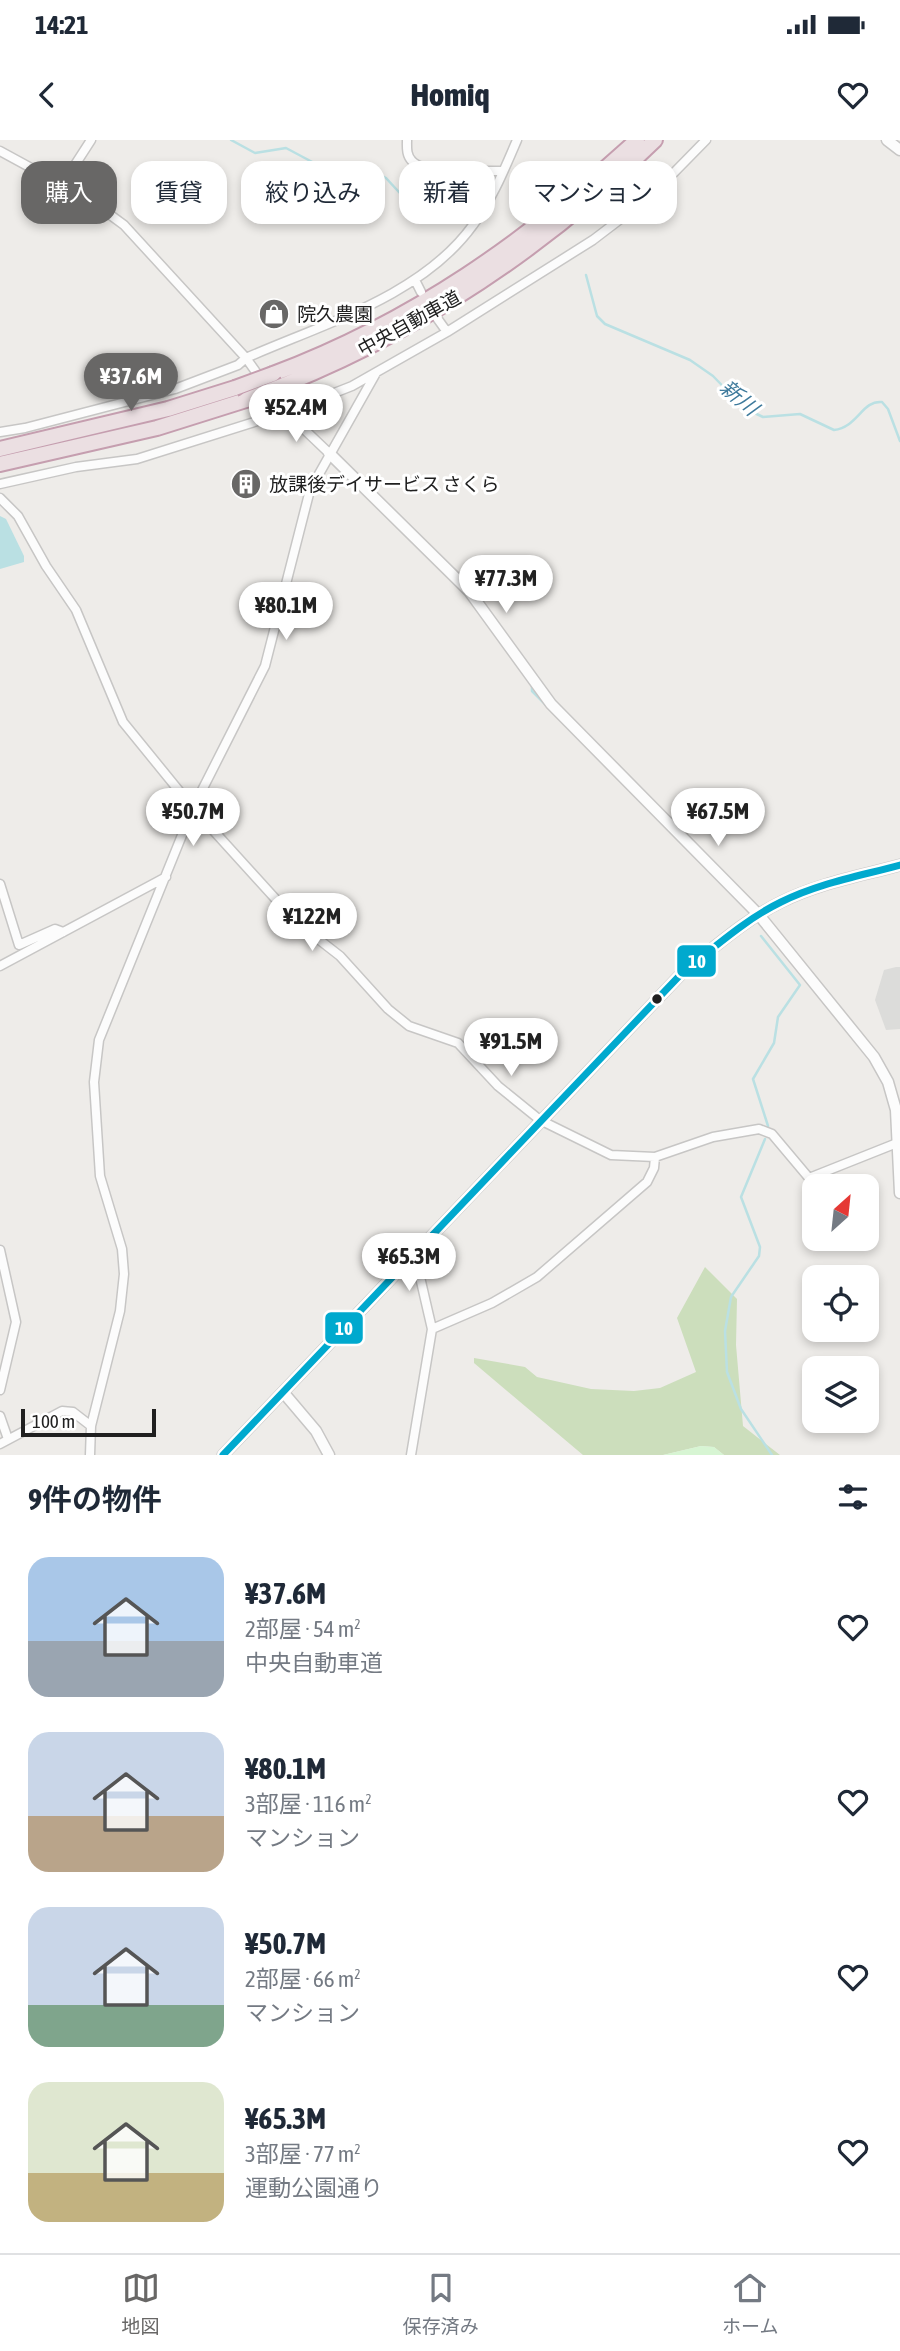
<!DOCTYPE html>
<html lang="ja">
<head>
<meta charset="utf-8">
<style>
  :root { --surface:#fff; --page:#f2f2f3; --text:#1f2937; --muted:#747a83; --line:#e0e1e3; --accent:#686766 }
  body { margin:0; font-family:"Asap Condensed","Noto Sans JP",sans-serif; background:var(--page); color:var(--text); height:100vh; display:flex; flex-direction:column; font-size:26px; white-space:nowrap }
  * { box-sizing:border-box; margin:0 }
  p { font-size:23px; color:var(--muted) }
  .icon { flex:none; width:38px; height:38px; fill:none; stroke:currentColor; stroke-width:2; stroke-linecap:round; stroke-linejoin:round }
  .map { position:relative; height:1315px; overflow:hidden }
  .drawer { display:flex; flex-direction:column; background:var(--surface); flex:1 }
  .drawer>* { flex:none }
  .hud { position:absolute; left:21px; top:21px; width:859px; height:63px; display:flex; gap:14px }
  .needle { width:46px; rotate:27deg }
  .tools { position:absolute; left:802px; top:1034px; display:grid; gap:14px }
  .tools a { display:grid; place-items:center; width:77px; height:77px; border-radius:14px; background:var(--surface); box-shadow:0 4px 10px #0003; font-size:35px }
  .scale { position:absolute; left:21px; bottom:18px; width:135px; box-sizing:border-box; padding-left:7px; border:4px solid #202020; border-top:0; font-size:19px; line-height:24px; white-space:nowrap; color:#202020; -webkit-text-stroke:5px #fff; paint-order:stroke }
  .price { position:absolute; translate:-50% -60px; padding:0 16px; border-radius:24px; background:#fff; color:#222; font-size:23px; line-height:46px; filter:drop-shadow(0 2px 4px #0008) }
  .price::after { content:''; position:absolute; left:50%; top:42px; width:21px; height:16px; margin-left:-10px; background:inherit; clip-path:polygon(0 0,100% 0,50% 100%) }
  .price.active { background:var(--accent); color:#fff }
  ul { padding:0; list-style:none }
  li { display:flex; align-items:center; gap:21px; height:175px; padding:0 28px }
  li span { display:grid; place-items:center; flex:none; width:196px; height:140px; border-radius:21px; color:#555 }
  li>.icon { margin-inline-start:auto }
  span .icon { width:84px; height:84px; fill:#fffc; stroke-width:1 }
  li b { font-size:30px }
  h2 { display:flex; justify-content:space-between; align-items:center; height:84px; padding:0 28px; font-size:30px }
  .pill { padding:0 24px; border-radius:21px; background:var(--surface); box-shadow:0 4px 10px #0003; font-size:24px; line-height:63px }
  .pill.active { background:var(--accent); color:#fff }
  .status { display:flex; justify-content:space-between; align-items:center; height:49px; padding:0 35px; background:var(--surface); direction:ltr }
  .status svg { height:19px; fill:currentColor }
  header { display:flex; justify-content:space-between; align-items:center; height:91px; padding:0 28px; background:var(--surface); font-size:32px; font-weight:800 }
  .tab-bar { display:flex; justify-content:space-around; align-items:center; height:98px; border-top:2px solid var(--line); background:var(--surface); font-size:19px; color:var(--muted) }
  .tab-bar a { display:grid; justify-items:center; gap:4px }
  .tab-bar .active { color:var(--accent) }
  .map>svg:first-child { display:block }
</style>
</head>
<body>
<div class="status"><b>14:21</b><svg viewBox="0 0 49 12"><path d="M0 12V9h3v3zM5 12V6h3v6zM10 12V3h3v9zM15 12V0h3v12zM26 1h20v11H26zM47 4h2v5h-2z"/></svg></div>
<header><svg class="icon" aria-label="back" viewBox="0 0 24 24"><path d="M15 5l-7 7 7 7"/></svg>Homiq<svg class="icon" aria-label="heart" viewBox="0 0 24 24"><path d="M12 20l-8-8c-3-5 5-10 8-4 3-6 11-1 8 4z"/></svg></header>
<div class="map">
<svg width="900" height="1315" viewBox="0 0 900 1315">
  <rect width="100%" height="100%" fill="#eeece9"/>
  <!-- religious -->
  <path fill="#dcdcda" d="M 896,827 L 900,827 L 900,889 L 886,890 L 875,860 L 884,830 Z"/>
  <!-- forest -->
  <path fill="#ccdebc" d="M 705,1127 L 737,1159 L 736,1205 L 743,1286 L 780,1315 L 724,1315 L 714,1307 L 701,1306 L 663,1315 L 583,1315 L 474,1223 L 474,1218 L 525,1227 L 537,1237 L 591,1249 L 634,1251 L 660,1248 L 696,1232 L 677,1178 Z"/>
  <!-- park -->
  <path fill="#d7f5d3" d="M 701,1306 L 714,1307 L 724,1315 L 663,1315 Z"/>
  <!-- water -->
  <path fill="#bae0e3" d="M 0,376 L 6,379 L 24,416 L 24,422 L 0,429 Z"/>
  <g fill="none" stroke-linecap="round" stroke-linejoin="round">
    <!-- stream -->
    <path stroke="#bae0e3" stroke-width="2.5" d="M 231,0 L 255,13 L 286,8 L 316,24 L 369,29 L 386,38 L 409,63 L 426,68 L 461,68
      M 586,135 L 597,176 L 605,184 L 690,220 L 713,236 L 744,268 L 763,277 L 800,274 L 834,290 C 858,287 862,260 882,262 L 888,269 L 900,301
      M 532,545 L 532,551 L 557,576
      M 761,796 L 800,845 L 778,877 L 774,903 L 753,939 L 768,986
      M 765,999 L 741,1057 L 760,1107 L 759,1116 L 731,1157 L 725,1191 L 727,1232 L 741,1269 L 772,1315"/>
    <!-- minor casing -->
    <g stroke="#c7c6c5" stroke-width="11">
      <path id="minor" d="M 407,0 C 407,7 406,15 412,21 C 426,36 481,30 503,31
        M 0,11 L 90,60 L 124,85 L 246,218 L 261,239
        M 62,45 L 91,0
        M 415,140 L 421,152
        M 437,178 L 447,192
        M 269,249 L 286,272 L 329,313
        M 0,292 L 25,288 L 175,249 L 238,225 L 246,218 C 323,184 422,156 473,85 C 492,60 505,28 517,0
        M 0,344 L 76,327 L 137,319 L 286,272 L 352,246 L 447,192 L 593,100 L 652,55 L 706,0
        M 0,358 L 18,376 L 46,426 L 76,470 L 123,582 L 193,668 L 281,765 L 304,788 L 340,816 L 388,869 L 409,886 L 458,903 L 498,946 L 540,980 L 611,1015 L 655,1017 L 713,997 L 759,989 L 772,994 L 809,1038 L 897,1003
        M 0,744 L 19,805 L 55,789 L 63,792
        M 0,826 L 166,737
        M 0,1110 L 16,1182 L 0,1250
        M 432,1189 L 492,1163 L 537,1137 L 647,1042 L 654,1028 L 655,1017
        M 0,1276 L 8,1299
        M 0,1304 L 62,1271 L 73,1272 L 91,1286
        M 90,1315 L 91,1286 L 120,1171 L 124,1134 L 122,1109 L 100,1036 L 94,942 L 99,900 L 193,668 L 265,526 L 310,350 L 376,233
        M 411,1315 L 432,1189 L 414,1111"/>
    </g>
    <!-- tertiary casing -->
    <g stroke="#c7c6c5" stroke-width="13">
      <path id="tertiary" d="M 887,0 L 900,10
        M 329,313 L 469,451 L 551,564 L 759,775 L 874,917 L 888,942 L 896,970 L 900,1053
        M 283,1252 L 316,1291 L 329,1315
        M 223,1315 L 684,831 C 715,807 746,779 781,762 C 819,743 860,736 900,725"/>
    </g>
    <!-- motorway casing -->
    <g stroke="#c59eaf" stroke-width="18">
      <path id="motorway" d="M 273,234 C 414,181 527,101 637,0
        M 284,245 C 423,189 548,105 655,0
        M 0,309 L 168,269 L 235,248
        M 0,324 L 157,288 L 246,260"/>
    </g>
    <!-- minor -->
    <use href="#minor" stroke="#fcfcfc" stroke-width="8"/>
    <!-- tertiary -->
    <use href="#tertiary" stroke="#fcfcfc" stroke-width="10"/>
    <!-- motorway -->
    <use href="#motorway" stroke="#ebdfe2" stroke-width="14"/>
    <!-- motorway-bridge casing -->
    <g stroke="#c59eaf" stroke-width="18" stroke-linecap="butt">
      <path id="motorway-bridge" d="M 235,248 L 273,234
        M 246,260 L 284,245"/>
    </g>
    <!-- motorway-bridge -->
    <use href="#motorway-bridge" stroke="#ebdfe2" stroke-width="14"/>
    <!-- bus-1 casing -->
    <g stroke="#fff" stroke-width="12">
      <path id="bus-1" d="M 223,1315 L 684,831 C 715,807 746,779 781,762 C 819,743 860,736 900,725"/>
    </g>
    <!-- bus-1 -->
    <use href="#bus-1" stroke="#00a9ce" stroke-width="7"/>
  </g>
  <!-- icons -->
  <defs>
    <g id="shop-disc" transform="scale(1.575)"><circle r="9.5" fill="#686766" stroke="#fff"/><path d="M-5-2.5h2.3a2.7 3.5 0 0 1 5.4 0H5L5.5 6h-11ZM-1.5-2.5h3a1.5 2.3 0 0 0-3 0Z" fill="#fff"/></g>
    <g id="building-disc" transform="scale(1.575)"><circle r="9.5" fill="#686766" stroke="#fff"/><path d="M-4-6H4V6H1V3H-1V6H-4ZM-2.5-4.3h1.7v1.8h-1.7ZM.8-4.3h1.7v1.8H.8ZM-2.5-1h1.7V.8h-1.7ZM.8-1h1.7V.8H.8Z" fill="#fff"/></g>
  </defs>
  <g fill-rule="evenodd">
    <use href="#shop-disc" x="274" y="174"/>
    <use href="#building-disc" x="246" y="344"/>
  </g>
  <!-- markers -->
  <circle fill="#202020" stroke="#fff" stroke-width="2.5" cx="657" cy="859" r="6"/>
  <g text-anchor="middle" stroke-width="6" stroke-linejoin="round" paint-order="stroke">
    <!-- poi labels -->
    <g font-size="19" fill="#202020" stroke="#fff" text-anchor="start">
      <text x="297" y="181">院久農園</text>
      <text x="269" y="351">放課後デイサービス さくら</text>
    </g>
    <!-- street labels -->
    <g font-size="19" fill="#202020" stroke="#fff">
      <text transform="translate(409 183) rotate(-29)" y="7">中央自動車道</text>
    </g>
    <!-- water labels -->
    <g font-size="21" font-style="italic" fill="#3e7a9c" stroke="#fff">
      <text transform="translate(739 258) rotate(40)" y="7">新川</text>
    </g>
  </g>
  <g stroke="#fff" stroke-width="2.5">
    <rect x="676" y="804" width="41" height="34" rx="7" fill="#00a9ce"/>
    <rect x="324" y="1171" width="40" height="34" rx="7" fill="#00a9ce"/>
  </g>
  <g font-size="19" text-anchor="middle" font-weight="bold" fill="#fff">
    <text x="697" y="828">10</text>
    <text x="344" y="1195">10</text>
  </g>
</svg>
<div class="tools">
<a><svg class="needle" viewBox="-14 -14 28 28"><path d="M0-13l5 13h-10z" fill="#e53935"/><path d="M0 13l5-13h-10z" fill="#747a83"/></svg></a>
<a><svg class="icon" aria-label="locate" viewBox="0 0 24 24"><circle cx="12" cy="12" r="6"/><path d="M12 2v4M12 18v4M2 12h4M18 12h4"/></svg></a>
<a><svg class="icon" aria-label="layers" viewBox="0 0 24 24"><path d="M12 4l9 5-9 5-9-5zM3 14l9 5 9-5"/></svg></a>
</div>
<div class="scale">100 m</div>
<b class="price active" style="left:131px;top:273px">¥37.6M</b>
<b class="price" style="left:296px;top:304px">¥52.4M</b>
<b class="price" style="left:506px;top:475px">¥77.3M</b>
<b class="price" style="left:286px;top:502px">¥80.1M</b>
<b class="price" style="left:193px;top:708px">¥50.7M</b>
<b class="price" style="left:718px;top:708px">¥67.5M</b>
<b class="price" style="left:312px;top:813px">¥122M</b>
<b class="price" style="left:511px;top:938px">¥91.5M</b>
<b class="price" style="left:409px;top:1153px">¥65.3M</b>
<div class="hud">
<a class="pill active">購入</a>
<a class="pill">賃貸</a>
<a class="pill">絞り込み</a>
<a class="pill">新着</a>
<a class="pill">マンション</a>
</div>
</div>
<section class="drawer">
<h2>9件の物件<svg class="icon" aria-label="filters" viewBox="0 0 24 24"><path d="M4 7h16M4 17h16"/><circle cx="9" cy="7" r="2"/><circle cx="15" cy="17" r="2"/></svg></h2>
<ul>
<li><span style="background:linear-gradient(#a9c7e8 60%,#9aa5b1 0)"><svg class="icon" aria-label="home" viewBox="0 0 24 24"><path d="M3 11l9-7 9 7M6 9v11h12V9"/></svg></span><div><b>¥37.6M</b><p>2部屋 · 54 m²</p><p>中央自動車道</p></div><svg class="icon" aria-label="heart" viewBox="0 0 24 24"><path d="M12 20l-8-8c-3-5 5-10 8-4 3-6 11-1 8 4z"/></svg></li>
<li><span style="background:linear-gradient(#c9d6e8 60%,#b9a48a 0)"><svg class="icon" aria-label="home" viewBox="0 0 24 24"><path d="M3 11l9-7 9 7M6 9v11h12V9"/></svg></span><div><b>¥80.1M</b><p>3部屋 · 116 m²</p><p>マンション</p></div><svg class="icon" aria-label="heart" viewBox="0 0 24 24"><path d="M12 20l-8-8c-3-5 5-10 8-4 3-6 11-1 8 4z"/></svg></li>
<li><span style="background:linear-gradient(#c9d6e8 70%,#7fa58c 0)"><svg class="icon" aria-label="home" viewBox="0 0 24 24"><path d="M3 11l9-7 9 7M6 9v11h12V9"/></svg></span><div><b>¥50.7M</b><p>2部屋 · 66 m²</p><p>マンション</p></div><svg class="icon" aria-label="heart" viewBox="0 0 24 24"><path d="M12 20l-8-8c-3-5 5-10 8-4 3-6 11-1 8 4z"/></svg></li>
<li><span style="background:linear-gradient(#dfe7d0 65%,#c2b280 0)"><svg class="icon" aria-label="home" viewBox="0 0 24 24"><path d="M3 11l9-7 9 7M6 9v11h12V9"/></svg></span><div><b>¥65.3M</b><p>3部屋 · 77 m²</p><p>運動公園通り</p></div><svg class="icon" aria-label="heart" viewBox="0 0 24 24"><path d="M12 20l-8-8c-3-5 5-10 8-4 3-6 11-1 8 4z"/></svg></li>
</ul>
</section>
<nav class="tab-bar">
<a class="active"><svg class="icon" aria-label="map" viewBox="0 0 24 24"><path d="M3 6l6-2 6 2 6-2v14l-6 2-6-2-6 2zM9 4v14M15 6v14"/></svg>地図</a>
<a><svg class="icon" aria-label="saved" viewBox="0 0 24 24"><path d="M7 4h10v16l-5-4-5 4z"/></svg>保存済み</a>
<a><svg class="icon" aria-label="home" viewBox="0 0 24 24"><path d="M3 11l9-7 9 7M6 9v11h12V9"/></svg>ホーム</a>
</nav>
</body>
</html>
